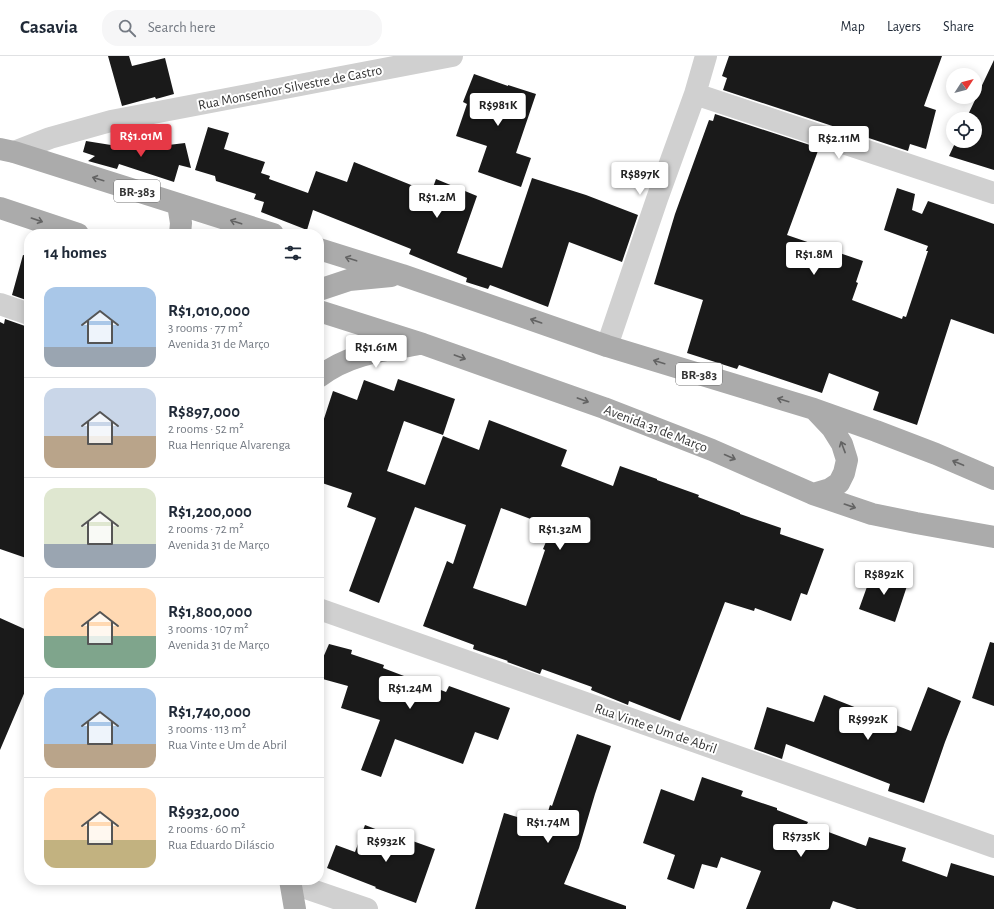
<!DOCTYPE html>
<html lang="en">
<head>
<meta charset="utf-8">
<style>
  :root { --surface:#fff; --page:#f6f6f7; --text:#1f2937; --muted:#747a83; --line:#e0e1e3; --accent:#e63946 }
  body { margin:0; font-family:"Alegreya Sans",sans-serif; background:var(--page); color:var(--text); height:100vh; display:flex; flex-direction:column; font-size:15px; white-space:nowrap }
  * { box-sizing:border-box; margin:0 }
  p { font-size:13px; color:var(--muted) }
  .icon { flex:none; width:22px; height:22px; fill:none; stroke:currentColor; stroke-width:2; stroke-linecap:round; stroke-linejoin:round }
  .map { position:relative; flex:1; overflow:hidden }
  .sheet { position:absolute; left:24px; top:173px; width:300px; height:656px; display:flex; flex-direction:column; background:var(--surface); border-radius:16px; box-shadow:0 2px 10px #0003 }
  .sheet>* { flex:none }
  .needle { width:26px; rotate:54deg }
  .controls { position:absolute; left:946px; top:12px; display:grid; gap:8px }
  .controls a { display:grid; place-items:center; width:36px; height:36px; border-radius:50%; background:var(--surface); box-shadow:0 2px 10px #0003; font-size:20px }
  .price { position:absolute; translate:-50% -34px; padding:0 9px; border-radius:4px; background:#fff; color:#222; font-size:13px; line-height:26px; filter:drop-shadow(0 1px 2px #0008) }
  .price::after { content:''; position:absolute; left:50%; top:24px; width:12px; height:9px; margin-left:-6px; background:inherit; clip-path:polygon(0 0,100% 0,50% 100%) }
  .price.current { background:var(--accent); color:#fff }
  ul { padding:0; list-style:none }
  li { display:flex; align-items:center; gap:12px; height:100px; padding:0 20px }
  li+li { border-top:1px solid var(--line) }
  li span { display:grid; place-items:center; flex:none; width:112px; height:80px; border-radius:12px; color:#555 }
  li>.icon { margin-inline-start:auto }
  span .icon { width:48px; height:48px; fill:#fffc; stroke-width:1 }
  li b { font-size:17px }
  h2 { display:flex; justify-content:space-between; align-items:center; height:48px; padding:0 20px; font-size:17px }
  header { display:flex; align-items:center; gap:24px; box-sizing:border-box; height:56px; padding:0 20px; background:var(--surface); border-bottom:1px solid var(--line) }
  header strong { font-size:19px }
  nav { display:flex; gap:22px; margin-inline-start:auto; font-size:14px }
  .search { width:280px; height:36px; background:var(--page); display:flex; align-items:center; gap:10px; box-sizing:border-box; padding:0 14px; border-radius:16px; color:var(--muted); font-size:15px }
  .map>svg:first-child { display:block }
</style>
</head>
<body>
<header>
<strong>Casavia</strong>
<div class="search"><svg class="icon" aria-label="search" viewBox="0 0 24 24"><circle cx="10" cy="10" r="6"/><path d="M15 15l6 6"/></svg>Search here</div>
<nav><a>Map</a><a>Layers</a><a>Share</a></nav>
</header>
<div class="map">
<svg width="994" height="853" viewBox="0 0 994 853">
  <rect width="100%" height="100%" fill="#fff"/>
  <!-- building -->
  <path fill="#1a1a1a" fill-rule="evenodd" d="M 108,0 L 129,0 L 132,10 L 165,2 L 174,38 L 156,43 L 155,41 L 122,50 Z
    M 729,0 L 942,0 L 924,50 L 936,54 L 926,93 L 910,88 L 908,95 L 723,34 L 727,22 L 722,20 Z
    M 994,4 L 994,114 L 949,100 L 956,85 L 975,85 L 975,63 L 966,63 Z
    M 474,18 L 508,30 L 508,29 L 536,38 L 516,97 L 531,102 L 521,131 L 478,116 L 487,90 L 456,80 L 467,48 L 463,46 Z
    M 715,58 L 819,92 L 787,179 L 863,205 L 856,226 L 858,227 L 852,244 L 902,263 L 903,260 L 906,261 L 928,195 L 926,195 L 928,190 L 884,174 L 897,132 L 915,138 L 912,154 L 922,158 L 928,145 L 994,168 L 994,278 L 951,263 L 917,369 L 873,354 L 879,336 L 829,317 L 822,337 L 739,309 L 737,313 L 687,297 L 703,244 L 654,228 L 675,158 L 709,64 L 713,65 Z
    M 208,71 L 229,77 L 224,93 L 265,106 L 261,117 L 270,120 L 269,123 L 308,137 L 316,115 L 347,126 L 354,106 L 431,137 L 436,123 L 477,140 L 457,197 L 502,212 L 532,122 L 586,139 L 638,159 L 622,206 L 569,186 L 548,251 L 490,229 L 488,233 L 466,226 L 467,222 L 409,198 L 411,193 L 313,154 L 307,174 L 261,156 L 264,146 L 254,143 L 256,138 L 216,125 L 215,120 L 195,114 Z
    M 129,77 L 124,91 L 135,93 L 185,87 L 191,112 L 179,109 L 174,126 L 119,108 L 117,113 L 88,105 L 95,100 L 83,96 L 86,85 L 111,89 Z
    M 23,199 L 29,200 L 29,245 L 12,239 Z
    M 5,263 L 25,270 L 29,270 L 29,503 L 0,493 L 0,266 L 4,268 Z
    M 398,323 L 455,343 L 443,379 L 404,365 L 387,415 L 425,429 L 443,380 L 479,394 L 489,364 L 567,394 L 561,410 L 613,430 L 620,410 L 657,423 L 657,424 L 699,439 L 698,441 L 740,457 L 740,458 L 781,472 L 780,478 L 824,493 L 807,539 L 801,537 L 791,565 L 755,552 L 754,555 L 725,546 L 680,665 L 629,645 L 628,649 L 591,634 L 592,631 L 542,613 L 540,618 L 507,606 L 508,605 L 473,593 L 474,589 L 423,570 L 447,505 L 453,508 L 466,469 L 415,451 L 379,547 L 349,535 L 376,462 L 347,451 L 352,437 L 319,426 L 319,378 L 333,335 L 357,344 L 364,324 L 394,335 ZM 501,452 L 552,471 L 543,493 L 545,494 L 526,550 L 473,532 Z
    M 873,514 L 908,527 L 895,566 L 859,553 Z
    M 0,562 L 29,575 L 29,626 L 0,694 Z
    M 990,586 L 994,587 L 994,650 L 972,642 Z
    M 329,588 L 352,594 L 351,598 L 384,609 L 383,612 L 446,636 L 449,630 L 510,652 L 498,684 L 475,676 L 463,708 L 395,683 L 381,721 L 361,714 L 380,664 L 341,652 L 348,630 L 319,622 L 319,603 L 322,604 Z
    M 928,631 L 961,645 L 945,686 L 924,747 L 888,735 L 890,728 L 786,688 L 782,703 L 754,693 L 767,651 L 814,666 L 824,639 L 862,654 L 862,656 L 911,675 Z
    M 577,678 L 611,690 L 595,738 L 579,792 L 564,828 L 626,850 L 626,853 L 475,853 L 504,757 L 544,769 L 550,749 L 552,750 Z
    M 702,721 L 743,735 L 741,740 L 777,752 L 777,754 L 808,766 L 807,768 L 866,790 L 869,781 L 906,792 L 902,805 L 947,821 L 951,807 L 994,820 L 994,853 L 857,853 L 833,845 L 830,853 L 746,853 L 761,815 L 721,801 L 717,812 L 702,808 L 694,833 L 667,823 L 675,799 L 643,787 L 661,733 L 694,745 Z
    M 365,769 L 378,774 L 379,773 L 435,793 L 416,847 L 375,832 L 376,831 L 327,812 L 336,789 L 355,796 Z"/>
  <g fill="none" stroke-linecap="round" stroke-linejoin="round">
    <!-- minor -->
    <path stroke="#d0d0d0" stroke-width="22" d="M 695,38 L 994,137
      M 14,96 L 50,82 L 111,65 L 452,0
      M 0,248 L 29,258
      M 607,290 L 657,143 L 695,38 L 706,0
      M 319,553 L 994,791
      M 291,827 L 367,853"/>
    <!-- major -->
    <path stroke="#ababab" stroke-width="22" d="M 0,93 L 14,96 L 273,178
      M 178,148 L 181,167 L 180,178
      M 0,152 L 78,178
      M 319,193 L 402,219 L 607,290 L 814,353 L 876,375 L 936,398 L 994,423
      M 319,234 L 349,224 L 391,220
      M 319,255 L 423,288 L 604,352 L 712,394 L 813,438 L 872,458 L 916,467 L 994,481
      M 319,321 C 348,298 385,294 420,288
      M 813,438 L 830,433 L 839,427 L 844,417 L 847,404 L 842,388 L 832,372 L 816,355
      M 290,824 L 295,853"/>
  </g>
  <!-- one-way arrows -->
  <defs><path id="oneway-shaft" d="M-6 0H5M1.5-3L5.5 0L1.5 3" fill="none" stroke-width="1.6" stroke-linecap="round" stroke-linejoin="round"/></defs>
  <g stroke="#636363">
    <use href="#oneway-shaft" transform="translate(98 123) rotate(-163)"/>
    <use href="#oneway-shaft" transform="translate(37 164) rotate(19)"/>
    <use href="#oneway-shaft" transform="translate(236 166) rotate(-162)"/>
    <use href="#oneway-shaft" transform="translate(351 203) rotate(-162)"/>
    <use href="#oneway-shaft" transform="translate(536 265) rotate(-161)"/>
    <use href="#oneway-shaft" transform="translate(460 301) rotate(20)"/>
    <use href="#oneway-shaft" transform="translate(659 306) rotate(-163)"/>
    <use href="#oneway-shaft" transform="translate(583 344) rotate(20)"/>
    <use href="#oneway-shaft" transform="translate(783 344) rotate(-163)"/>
    <use href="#oneway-shaft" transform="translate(843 391) rotate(-111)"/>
    <use href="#oneway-shaft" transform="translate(730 401) rotate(24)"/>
    <use href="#oneway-shaft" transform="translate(958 407) rotate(-157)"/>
    <use href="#oneway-shaft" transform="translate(850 450) rotate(19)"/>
  </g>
  <g text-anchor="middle" stroke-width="4" stroke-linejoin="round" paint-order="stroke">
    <!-- shield labels -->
    <g fill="#fff" stroke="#707070" stroke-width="1">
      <rect x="114" y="124" width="46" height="22" rx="3"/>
      <rect x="676" y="307" width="46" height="22" rx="3"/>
    </g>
    <g font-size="13" font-weight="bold" fill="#333">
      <text x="137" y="140">BR-383</text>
      <text x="699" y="323">BR-383</text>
    </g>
    <!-- street labels -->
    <g font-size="14" fill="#333" stroke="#fff">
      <text transform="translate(290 31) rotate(-11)" y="5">Rua Monsenhor Silvestre de Castro</text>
      <text transform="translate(656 372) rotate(21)" y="5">Avenida 31 de Março</text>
      <text transform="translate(656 672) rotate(19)" y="5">Rua Vinte e Um de Abril</text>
    </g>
  </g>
</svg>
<div class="controls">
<a><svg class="needle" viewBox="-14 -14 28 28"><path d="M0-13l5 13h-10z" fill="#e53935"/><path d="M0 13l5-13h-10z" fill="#747a83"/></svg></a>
<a><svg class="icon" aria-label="locate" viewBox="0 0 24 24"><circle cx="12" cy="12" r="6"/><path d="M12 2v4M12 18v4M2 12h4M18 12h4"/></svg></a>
</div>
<b class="price" style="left:498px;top:71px">R$981K</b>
<b class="price current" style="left:141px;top:102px">R$1.01M</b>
<b class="price" style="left:839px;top:104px">R$2.11M</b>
<b class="price" style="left:640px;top:140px">R$897K</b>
<b class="price" style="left:437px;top:163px">R$1.2M</b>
<b class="price" style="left:814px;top:220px">R$1.8M</b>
<b class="price" style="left:376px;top:313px">R$1.61M</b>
<b class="price" style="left:560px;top:495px">R$1.32M</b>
<b class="price" style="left:884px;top:540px">R$892K</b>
<b class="price" style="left:410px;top:654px">R$1.24M</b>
<b class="price" style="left:868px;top:685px">R$992K</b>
<b class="price" style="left:548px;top:788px">R$1.74M</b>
<b class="price" style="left:801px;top:802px">R$735K</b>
<b class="price" style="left:386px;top:807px">R$932K</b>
<section class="sheet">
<h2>14 homes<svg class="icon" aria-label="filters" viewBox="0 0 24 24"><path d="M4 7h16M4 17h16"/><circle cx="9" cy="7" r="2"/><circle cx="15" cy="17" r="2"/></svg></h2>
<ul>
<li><span style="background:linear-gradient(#a9c7e8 75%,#9aa5b1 0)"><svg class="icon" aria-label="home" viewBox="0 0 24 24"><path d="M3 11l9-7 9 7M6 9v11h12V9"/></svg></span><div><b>R$1,010,000</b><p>3 rooms · 77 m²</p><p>Avenida 31 de Março</p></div></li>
<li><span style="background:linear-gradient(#c9d6e8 60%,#b9a48a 0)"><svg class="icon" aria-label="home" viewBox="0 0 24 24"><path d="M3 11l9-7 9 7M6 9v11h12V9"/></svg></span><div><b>R$897,000</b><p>2 rooms · 52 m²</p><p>Rua Henrique Alvarenga</p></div></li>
<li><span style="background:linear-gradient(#dfe7d0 70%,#9aa5b1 0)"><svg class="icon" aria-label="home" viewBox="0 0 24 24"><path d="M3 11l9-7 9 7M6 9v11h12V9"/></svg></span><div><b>R$1,200,000</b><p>2 rooms · 72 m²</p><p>Avenida 31 de Março</p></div></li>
<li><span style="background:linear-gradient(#ffd9b3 60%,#7fa58c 0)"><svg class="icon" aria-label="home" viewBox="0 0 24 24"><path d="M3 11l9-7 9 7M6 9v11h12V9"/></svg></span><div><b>R$1,800,000</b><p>3 rooms · 107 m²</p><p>Avenida 31 de Março</p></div></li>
<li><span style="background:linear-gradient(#a9c7e8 70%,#b9a48a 0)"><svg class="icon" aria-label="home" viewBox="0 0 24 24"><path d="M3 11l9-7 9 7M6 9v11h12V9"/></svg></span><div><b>R$1,740,000</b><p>3 rooms · 113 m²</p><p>Rua Vinte e Um de Abril</p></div></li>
<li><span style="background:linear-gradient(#ffd9b3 65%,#c2b280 0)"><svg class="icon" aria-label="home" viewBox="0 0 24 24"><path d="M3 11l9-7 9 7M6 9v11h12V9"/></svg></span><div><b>R$932,000</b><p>2 rooms · 60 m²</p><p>Rua Eduardo Diláscio</p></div></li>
</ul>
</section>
</div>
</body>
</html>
